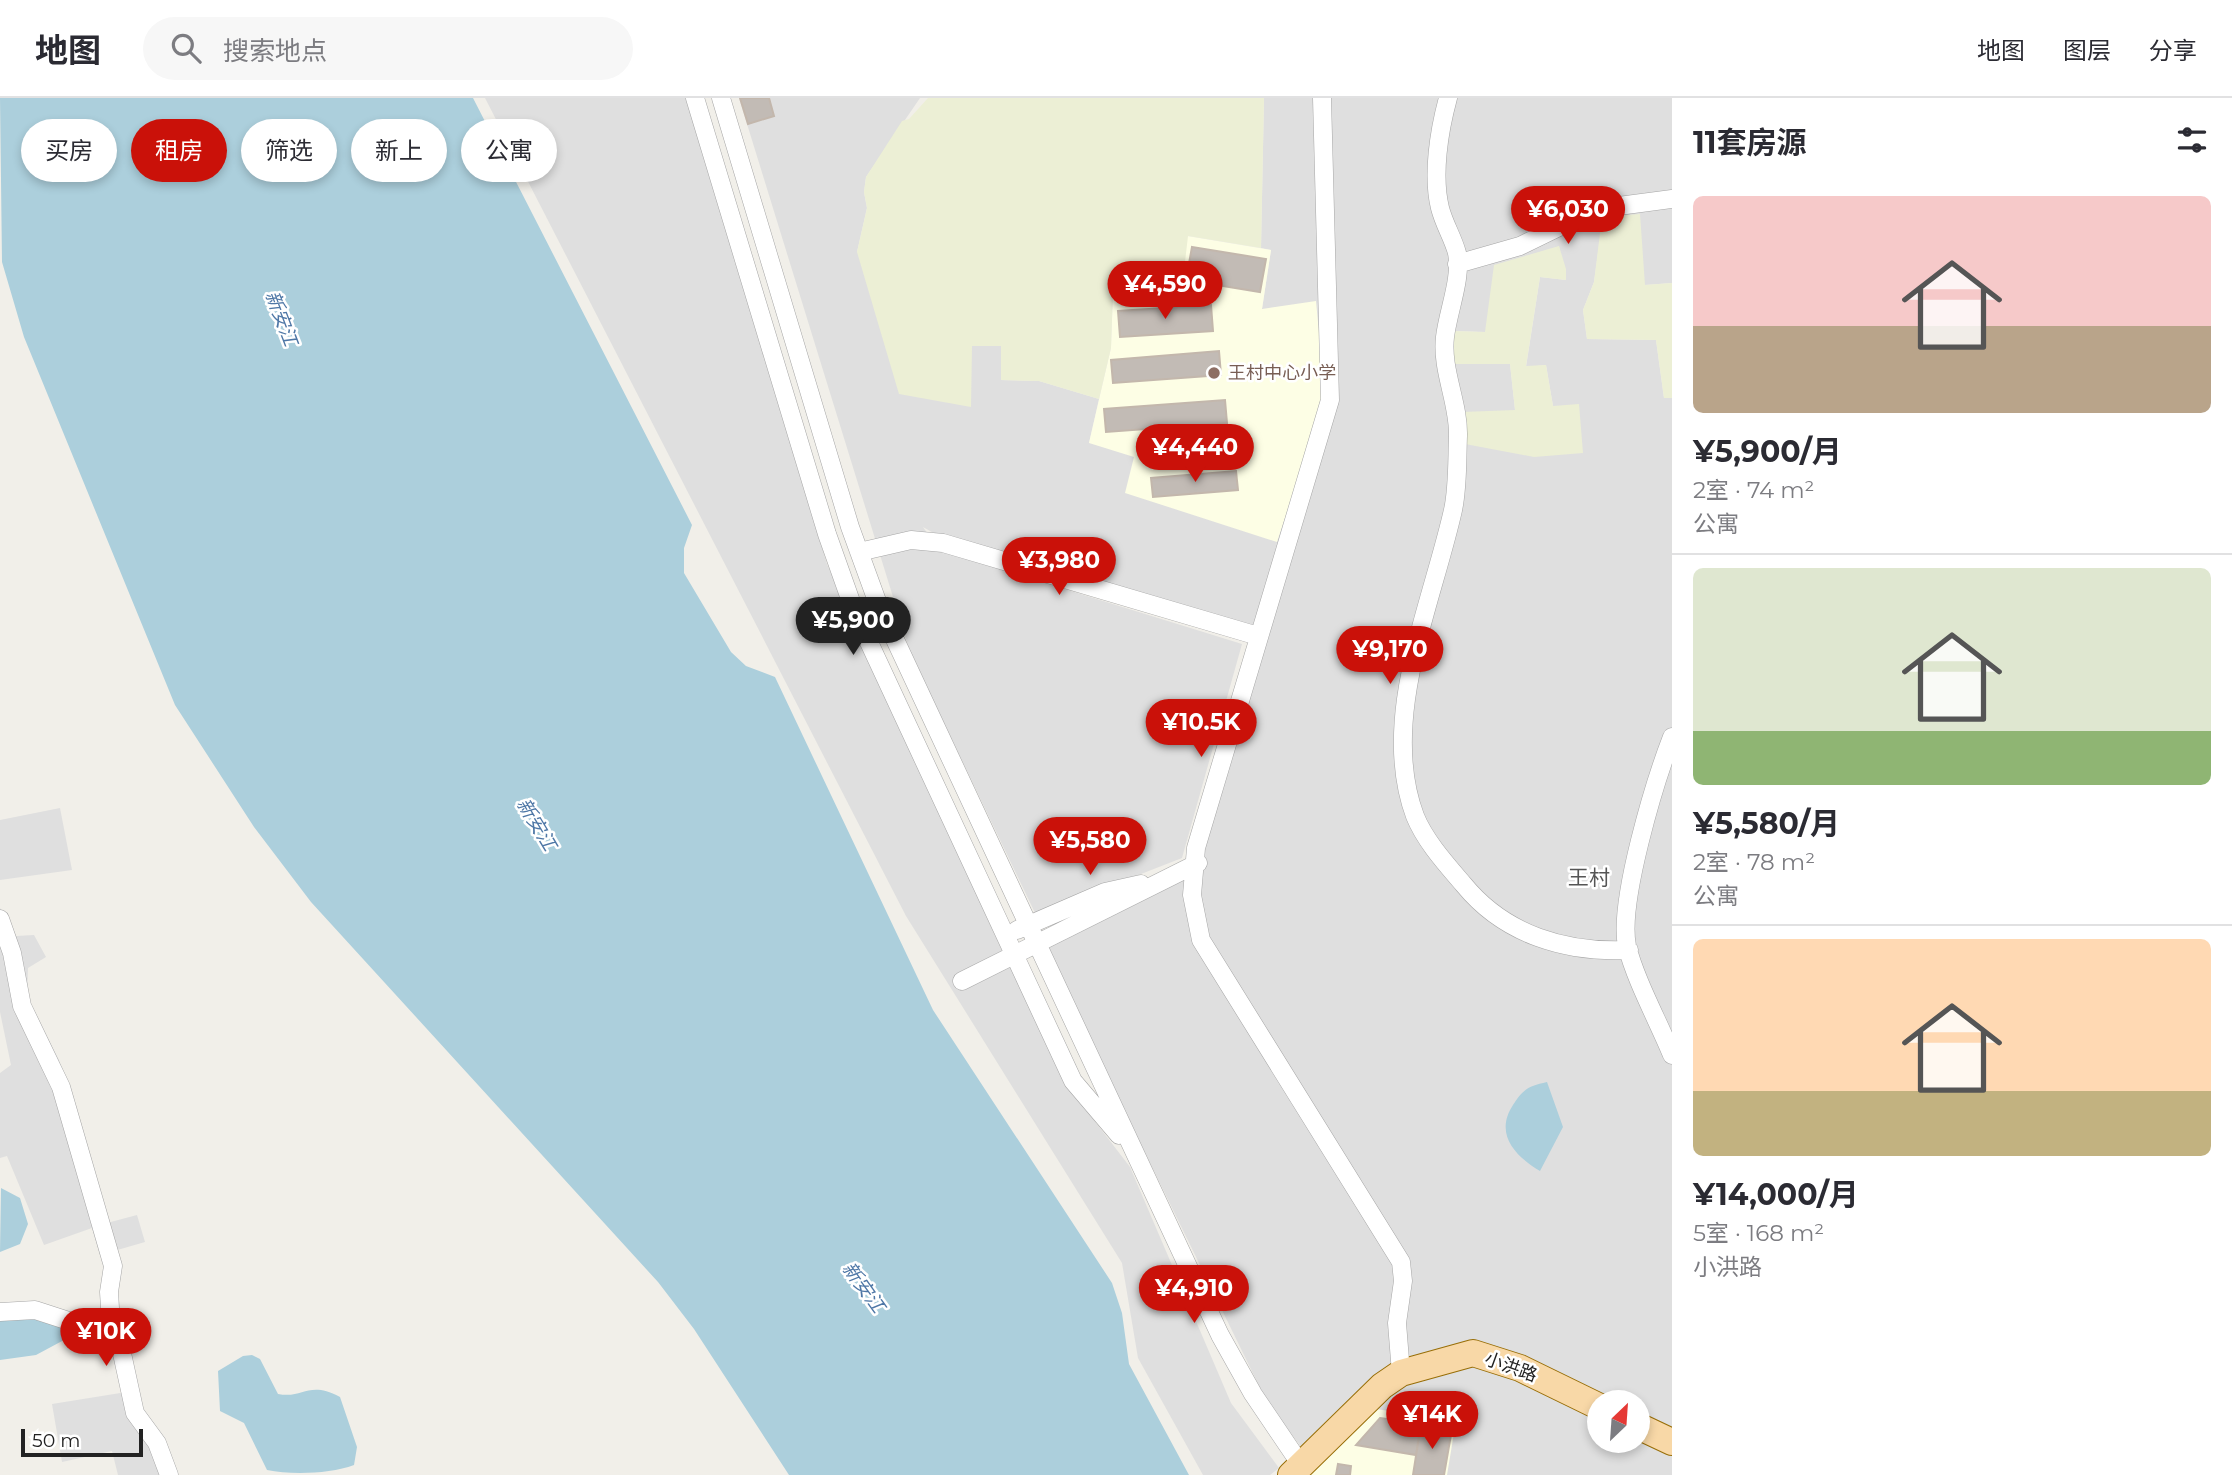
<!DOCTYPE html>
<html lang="zh">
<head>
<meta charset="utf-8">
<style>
  :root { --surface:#fff; --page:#f7f7f7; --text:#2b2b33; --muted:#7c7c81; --line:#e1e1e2; --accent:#ca1109 }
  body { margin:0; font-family:Montserrat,"Noto Sans SC",sans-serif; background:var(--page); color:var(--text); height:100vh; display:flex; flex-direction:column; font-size:26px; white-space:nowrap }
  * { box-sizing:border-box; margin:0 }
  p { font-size:23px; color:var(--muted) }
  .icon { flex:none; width:38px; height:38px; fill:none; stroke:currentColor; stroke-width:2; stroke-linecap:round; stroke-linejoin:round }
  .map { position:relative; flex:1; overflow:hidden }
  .side { display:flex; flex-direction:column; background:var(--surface); width:560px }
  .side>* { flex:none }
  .hud { position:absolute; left:21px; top:21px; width:665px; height:63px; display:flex; gap:14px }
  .needle { width:46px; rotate:25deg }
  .tools { position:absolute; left:1587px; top:1292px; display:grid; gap:14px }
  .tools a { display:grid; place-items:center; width:63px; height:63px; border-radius:50%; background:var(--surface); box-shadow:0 4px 10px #0003; font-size:35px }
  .scale { position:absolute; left:21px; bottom:18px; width:122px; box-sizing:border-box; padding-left:7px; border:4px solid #222; border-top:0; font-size:19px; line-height:24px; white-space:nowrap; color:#222; -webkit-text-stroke:5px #fff; paint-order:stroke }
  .price { position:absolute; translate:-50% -60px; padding:0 16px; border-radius:24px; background:var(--accent); color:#fff; font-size:23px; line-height:46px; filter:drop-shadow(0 2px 4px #0008) }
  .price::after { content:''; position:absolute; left:50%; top:42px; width:21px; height:16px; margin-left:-10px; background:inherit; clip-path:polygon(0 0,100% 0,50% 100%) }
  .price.selected { background:#222; color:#fff }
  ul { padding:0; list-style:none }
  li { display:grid; align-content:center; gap:14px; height:371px; padding:0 21px }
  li+li { border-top:2px solid var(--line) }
  li span { display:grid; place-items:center; height:217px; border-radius:10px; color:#555 }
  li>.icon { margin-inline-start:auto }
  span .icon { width:126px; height:126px; fill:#fffc; stroke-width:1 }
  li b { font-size:30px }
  h2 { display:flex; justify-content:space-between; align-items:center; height:84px; padding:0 21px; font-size:30px }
  .pill { padding:0 24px; border-radius:32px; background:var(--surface); box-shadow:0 4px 10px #0003; font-size:24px; line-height:63px }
  .pill.selected { background:var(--accent); color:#fff }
  header { display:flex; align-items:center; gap:42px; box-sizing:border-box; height:98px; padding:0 35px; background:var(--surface); border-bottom:2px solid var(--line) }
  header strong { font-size:33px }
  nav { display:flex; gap:38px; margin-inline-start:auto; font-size:24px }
  .search { width:490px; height:63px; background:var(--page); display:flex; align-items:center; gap:18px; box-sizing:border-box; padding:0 24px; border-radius:38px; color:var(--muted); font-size:26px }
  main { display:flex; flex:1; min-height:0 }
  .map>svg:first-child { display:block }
</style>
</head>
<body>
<header>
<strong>地图</strong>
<div class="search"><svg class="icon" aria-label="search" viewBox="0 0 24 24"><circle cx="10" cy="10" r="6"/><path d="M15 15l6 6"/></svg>搜索地点</div>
<nav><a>地图</a><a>图层</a><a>分享</a></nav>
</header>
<main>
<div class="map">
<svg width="1672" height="1377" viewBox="0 0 1672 1377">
  <rect width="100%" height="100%" fill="#f1efe9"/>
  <!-- residential -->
  <path fill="#dfdfdf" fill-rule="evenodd" d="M 485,0 L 687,0 L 827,466 L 998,844 L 1070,991 L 1130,1069 L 1231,1305 L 1279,1370 L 1270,1377 L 1203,1377 L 1138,1260 L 1122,1165 L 906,818 Z
    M 739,0 L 920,0 L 866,79 L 864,94 L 867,110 L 857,154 L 972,247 L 1001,248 L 1001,282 L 1039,283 L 1099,301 L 1089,345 L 1262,211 L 1271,152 L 1261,150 L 1264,0 L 1672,0 L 1672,185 L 1645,187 L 1603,119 L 1594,184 L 1583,212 L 1587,241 L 1656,242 L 1664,300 L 1672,300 L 1672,1377 L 1309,1377 L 1316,1369 L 1266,1302 L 1037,834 L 1202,774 L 1200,751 L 1264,534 L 944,441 L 923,429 L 939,452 L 1242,546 L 1182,760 L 1036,817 L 910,554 ZM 1559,148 L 1566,182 L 1540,179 L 1526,269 L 1546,267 L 1553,308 L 1465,346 L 1515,312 L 1510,266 L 1454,233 L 1485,234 ZM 1600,1304 L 1638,1304 L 1638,1342 L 1600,1342 Z
    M 60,710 L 72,772 L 0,782 L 0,722 Z
    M 0,810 L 16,838 L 34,837 L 46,859 L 28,870 L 27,899 L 59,962 L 107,1125 L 137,1117 L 145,1144 L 100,1157 L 92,1130 L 44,1147 L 7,1058 L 0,1060 L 0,975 L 11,967 L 0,914 Z
    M 139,1292 L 140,1315 L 172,1377 L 118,1377 L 112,1353 L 62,1364 L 52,1306 Z"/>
  <!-- education -->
  <path fill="#fdfee5" d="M 1187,138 L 1271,152 L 1262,211 L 1316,203 L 1325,299 L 1277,444 L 1125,395 L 1134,359 L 1089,345 L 1111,250 L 1113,194 Z
    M 1376,1311 L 1456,1323 L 1447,1377 L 1309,1377 Z"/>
  <!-- farmland -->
  <path fill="#ecefd5" d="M 928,0 L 1264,0 L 1261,150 L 1188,138 L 1181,198 L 1113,194 L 1111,250 L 1099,301 L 1039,283 L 1001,282 L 1001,248 L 972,248 L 971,309 L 899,296 L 857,154 L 867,110 L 864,94 L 866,79 L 902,23 L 909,21 Z
    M 1640,116 L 1645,187 L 1672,185 L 1672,300 L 1664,300 L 1656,242 L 1587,241 L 1583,212 L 1594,184 L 1602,119 Z
    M 1559,148 L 1566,171 L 1566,182 L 1540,179 L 1526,268 L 1546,267 L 1553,308 L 1579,306 L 1583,355 L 1534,359 L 1465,346 L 1462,314 L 1515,312 L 1510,266 L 1452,266 L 1453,233 L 1485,234 L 1494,167 Z"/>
  <!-- water -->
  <path fill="#accfdc" d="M 0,0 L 473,0 L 692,427 L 684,450 L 684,475 L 731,554 L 746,568 L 775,579 L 933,912 L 1112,1185 L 1122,1215 L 1129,1266 L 1189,1377 L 789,1377 L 694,1231 L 658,1184 L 311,804 L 254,729 L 175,607 L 24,239 L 2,164 Z
    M 1547,984 L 1563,1029 L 1540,1073 C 1515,1058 1494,1036 1513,1007 C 1523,991 1529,988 1547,984 Z
    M 1,1090 L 20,1100 L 28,1126 L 20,1146 L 0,1154 Z
    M 31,1217 L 64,1228 L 64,1242 L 36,1257 L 0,1262 L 0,1221 Z
    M 252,1257 L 260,1261 L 278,1296 C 304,1301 308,1282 340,1299 L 357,1349 L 354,1367 C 330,1376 291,1377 267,1372 L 244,1325 L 220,1313 L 218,1273 L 243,1258 Z"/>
  <!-- building -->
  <path fill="#c2bbb5" stroke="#c3b7ac" stroke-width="2" d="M 740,0 L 769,0 L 774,18 L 748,26 Z
    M 1192,149 L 1266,161 L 1260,194 L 1186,182 Z
    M 1211,207 L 1213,233 L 1120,239 L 1118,213 Z
    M 1219,253 L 1221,277 L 1113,285 L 1111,262 Z
    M 1225,302 L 1227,325 L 1106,334 L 1104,311 Z
    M 1236,373 L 1238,392 L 1153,399 L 1151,380 Z
    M 1380,1320 L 1421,1326 L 1416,1357 L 1356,1347 Z
    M 1421,1326 L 1452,1331 L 1444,1377 L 1413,1377 Z
    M 1338,1366 L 1351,1368 L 1350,1377 L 1336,1377 Z"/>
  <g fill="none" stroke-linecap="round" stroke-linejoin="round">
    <!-- street casing -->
    <g stroke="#a6a6a6" stroke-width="19">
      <path id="street" d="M 695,0 L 827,436 L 854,512 L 1073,983 L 1119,1037
        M 721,0 L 850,429 L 877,503 L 1220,1237 L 1253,1296 L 1301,1367
        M 1322,0 L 1330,302 L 1196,750 L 1192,797 L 1201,842 L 1401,1164 L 1403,1183 L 1397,1225 L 1401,1275
        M 1448,0 C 1439,33 1432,77 1440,110 C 1444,126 1453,140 1457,155 C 1462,180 1448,213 1445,239 C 1441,272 1459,305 1458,338 C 1457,363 1458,389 1453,412 C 1432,506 1379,622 1415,718 C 1425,743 1447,767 1464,787 C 1505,837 1566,855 1629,852
        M 1457,166 L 1520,148 L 1596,111 L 1672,101
        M 859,454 L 911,442 L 943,445 L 1258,538
        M 1672,639 C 1655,683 1618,804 1627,848 C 1635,881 1659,925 1672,957
        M 0,821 L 12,855 L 22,908 L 61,989 L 113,1168 L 109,1194 L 111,1226
        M 1017,832 L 1105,794 L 1141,786
        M 962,883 L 1198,765
        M 0,1214 L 35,1212 L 75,1225 L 116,1228 L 135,1315 L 157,1345 L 169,1377"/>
    </g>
    <!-- primary casing -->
    <g stroke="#986e07" stroke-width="28">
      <path id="primary" d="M 1638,1328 L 1672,1344
        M 1291,1377 L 1382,1288 L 1401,1275 L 1473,1255 L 1520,1270 L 1600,1309"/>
    </g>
    <!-- street -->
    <use href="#street" stroke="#fff" stroke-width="18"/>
    <!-- primary -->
    <use href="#primary" stroke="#f8d8a7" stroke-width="26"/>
  </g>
  <!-- markers -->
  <circle fill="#8d6e63" stroke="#fff" stroke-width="2.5" cx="1214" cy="275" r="7"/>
  <g text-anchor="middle" stroke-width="5" stroke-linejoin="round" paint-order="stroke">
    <!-- education labels -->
    <g font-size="18" fill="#785e54" stroke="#fff" text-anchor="start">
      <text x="1228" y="281">王村中心小学</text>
    </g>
    <!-- street labels -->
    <g font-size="18" fill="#222" stroke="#fff">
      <text transform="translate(1511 1269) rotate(20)" y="6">小洪路</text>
    </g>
    <!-- water labels -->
    <g font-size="19" font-style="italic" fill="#4e77a6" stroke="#fff">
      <text transform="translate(282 220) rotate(69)" y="7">新安江</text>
      <text transform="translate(537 726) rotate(59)" y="7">新安江</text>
      <text transform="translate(864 1189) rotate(54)" y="7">新安江</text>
    </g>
    <!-- quarter labels -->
    <g font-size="21" fill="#555" stroke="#fff">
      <text x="1589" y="787">王村</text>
    </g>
  </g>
</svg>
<div class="tools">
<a><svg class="needle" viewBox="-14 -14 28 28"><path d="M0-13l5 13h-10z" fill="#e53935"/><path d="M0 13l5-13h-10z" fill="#7c7c81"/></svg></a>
</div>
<div class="scale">50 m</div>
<b class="price" style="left:1568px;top:148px">¥6,030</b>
<b class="price" style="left:1165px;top:223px">¥4,590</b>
<b class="price" style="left:1195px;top:386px">¥4,440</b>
<b class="price" style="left:1059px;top:499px">¥3,980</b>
<b class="price selected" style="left:853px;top:559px">¥5,900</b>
<b class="price" style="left:1390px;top:588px">¥9,170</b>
<b class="price" style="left:1201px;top:661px">¥10.5K</b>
<b class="price" style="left:1090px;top:779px">¥5,580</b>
<b class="price" style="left:1194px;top:1227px">¥4,910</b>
<b class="price" style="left:106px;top:1270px">¥10K</b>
<b class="price" style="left:1432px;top:1353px">¥14K</b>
<div class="hud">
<a class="pill">买房</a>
<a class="pill selected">租房</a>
<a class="pill">筛选</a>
<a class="pill">新上</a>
<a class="pill">公寓</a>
</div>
</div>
<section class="side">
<h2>11套房源<svg class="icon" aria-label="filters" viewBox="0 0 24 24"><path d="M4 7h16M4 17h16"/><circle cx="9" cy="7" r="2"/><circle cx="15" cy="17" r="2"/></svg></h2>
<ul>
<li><span style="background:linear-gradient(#f6c9c9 60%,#b9a48a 0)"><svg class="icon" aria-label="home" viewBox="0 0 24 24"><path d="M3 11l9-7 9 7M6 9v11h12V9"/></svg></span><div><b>¥5,900/月</b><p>2室 · 74 m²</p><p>公寓</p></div></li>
<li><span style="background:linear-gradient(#dfe7d0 75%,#8fb573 0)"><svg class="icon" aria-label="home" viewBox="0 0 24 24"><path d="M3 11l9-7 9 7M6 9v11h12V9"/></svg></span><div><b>¥5,580/月</b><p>2室 · 78 m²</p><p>公寓</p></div></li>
<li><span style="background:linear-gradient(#ffd9b3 70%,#c2b280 0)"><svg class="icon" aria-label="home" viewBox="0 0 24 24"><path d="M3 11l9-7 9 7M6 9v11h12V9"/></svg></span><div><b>¥14,000/月</b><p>5室 · 168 m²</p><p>小洪路</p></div></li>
</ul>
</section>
</main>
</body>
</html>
